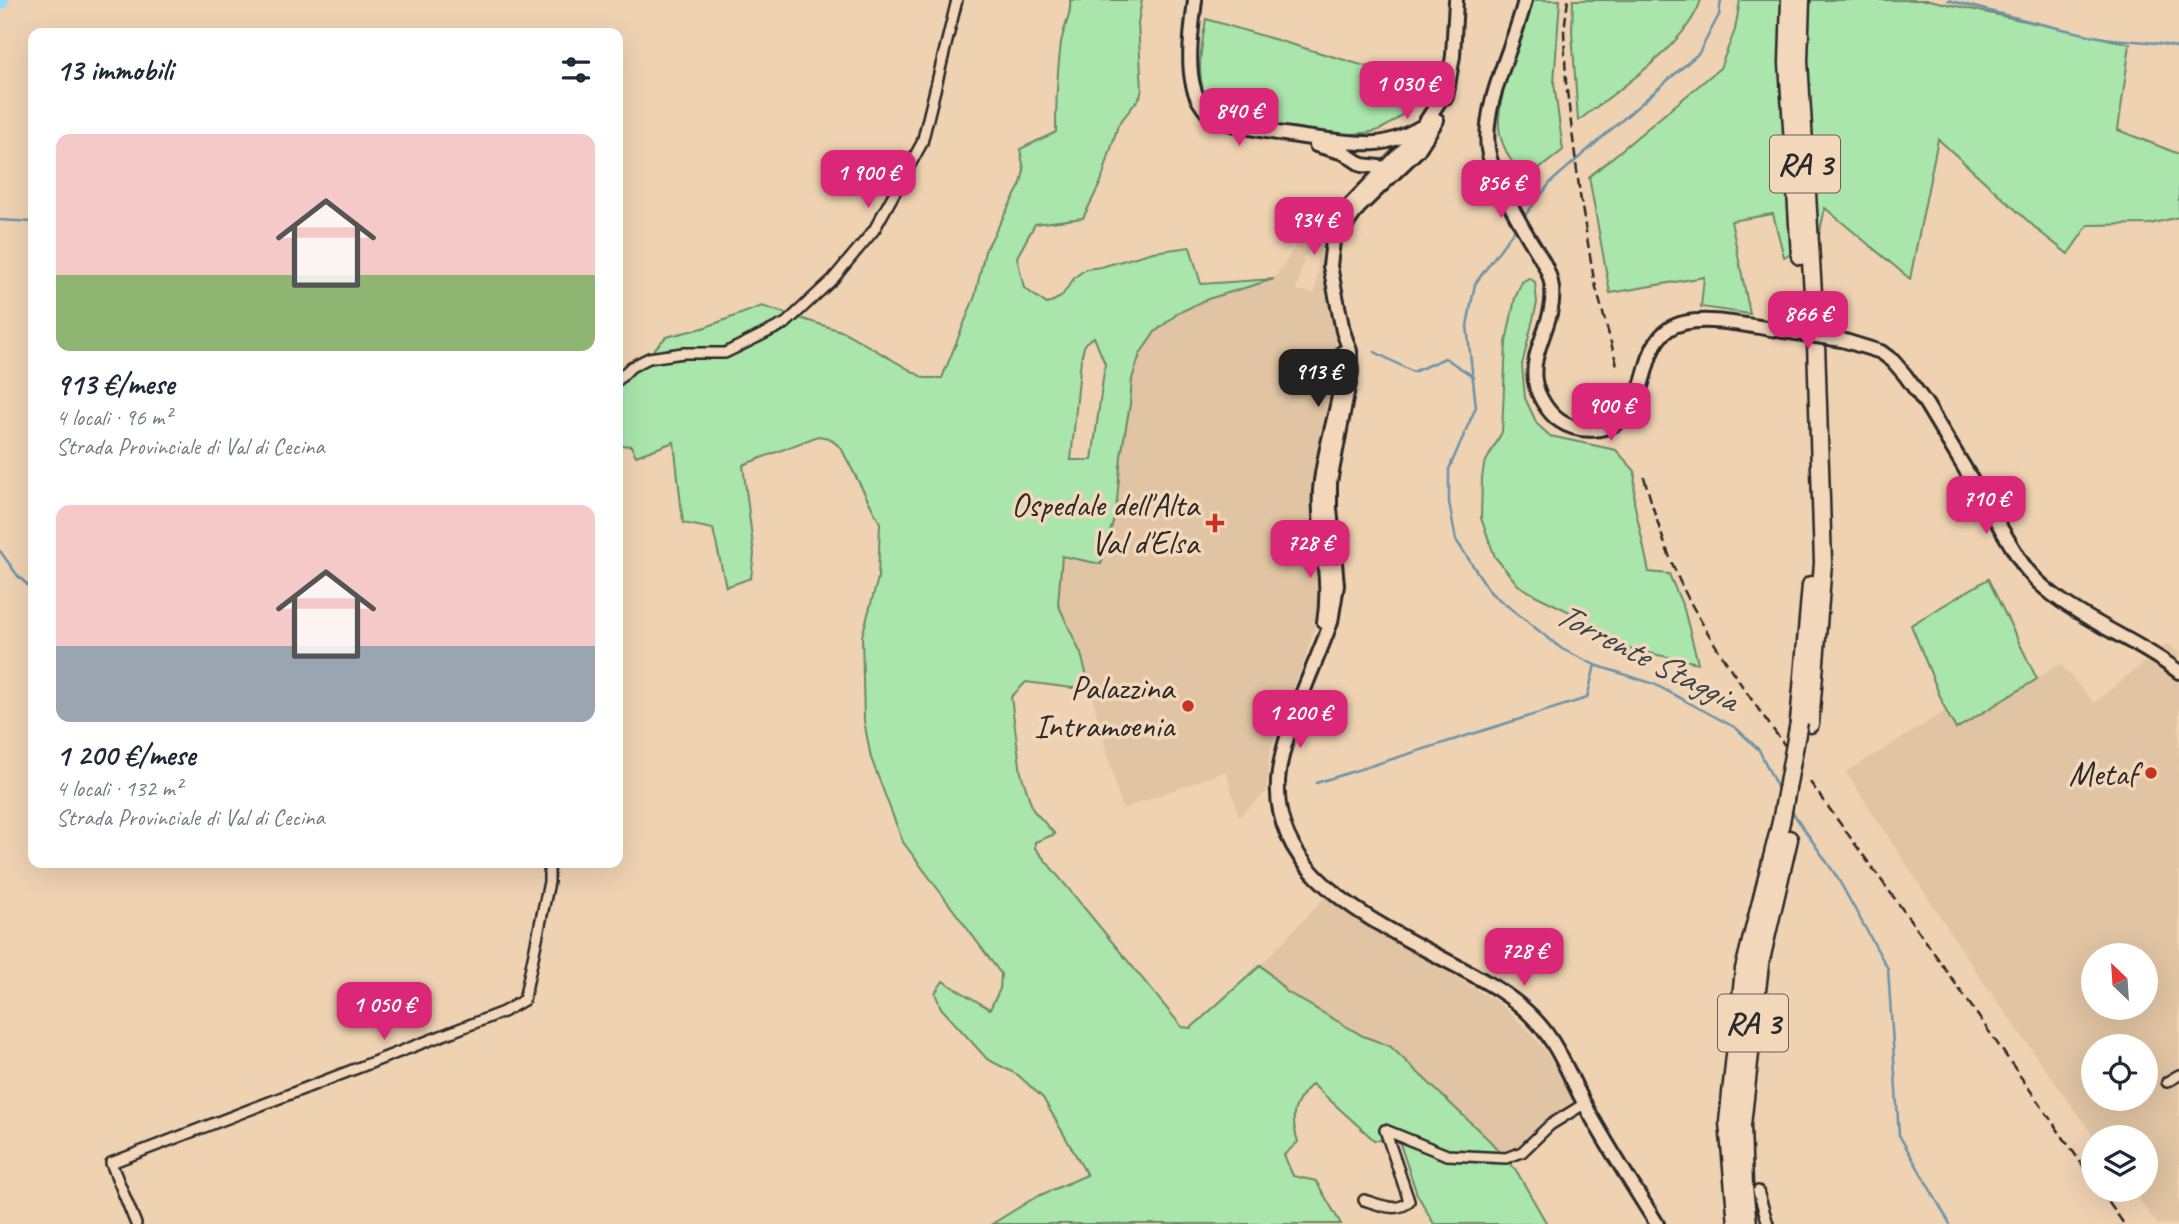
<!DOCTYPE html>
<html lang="it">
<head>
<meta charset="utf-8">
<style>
  :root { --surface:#fff; --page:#f6f6f7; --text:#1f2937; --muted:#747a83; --accent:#db2777 }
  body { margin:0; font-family:Caveat,sans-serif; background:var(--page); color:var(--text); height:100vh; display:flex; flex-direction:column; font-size:26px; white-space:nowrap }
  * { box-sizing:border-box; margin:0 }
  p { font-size:23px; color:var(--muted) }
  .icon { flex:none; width:38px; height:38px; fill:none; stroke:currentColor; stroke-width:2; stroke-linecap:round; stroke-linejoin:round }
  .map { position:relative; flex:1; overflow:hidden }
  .sheet { position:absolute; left:28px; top:28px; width:595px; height:840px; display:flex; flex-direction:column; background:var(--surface); border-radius:14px; box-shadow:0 7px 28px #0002 }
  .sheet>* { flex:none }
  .needle { width:46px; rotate:335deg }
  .fabs { position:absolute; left:2081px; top:943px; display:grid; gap:14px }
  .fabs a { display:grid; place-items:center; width:77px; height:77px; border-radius:50%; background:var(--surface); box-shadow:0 7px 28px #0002; font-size:35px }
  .price { position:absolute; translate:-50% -60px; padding:0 16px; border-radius:14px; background:var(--accent); color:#fff; font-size:23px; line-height:46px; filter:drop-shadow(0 2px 4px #0008) }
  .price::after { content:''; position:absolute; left:50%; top:42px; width:21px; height:16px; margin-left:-10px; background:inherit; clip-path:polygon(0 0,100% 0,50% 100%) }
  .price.current { background:#222; color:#fff }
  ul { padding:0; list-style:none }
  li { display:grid; align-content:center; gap:14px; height:371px; padding:0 28px }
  li span { display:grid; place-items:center; height:217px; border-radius:14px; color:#555 }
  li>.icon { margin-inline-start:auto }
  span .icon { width:126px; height:126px; fill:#fffc; stroke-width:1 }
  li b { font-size:30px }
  h2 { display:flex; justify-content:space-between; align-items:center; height:84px; padding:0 28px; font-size:30px }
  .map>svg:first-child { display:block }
</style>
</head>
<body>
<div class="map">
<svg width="2179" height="1224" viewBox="0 0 2179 1224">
  <rect width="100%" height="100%" fill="#efd2b2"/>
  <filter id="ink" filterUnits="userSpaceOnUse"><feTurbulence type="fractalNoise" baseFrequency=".0143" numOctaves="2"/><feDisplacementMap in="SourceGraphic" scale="14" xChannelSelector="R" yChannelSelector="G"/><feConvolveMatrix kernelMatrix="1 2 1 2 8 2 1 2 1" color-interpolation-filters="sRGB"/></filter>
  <g filter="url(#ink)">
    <!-- built -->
    <path fill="#e0c4a3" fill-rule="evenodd" d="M 1322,221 L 1326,249 L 1324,274 L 1338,354 L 1319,613 L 1304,661 L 1274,738 L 1269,757 L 1267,791 L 1239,817 L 1226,771 L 1122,809 L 1081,654 L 1058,604 L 1062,556 L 1101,563 L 1116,511 L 1121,456 L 1130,404 L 1132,379 L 1140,354 L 1155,332 L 1178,313 L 1191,306 L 1274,279 L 1301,239 ZM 1314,247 L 1318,270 L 1315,293 L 1296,290 L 1304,260 L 1302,258 Z
      M 2167,644 L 2179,653 L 2179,1224 L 2157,1224 L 2132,1190 L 2146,1190 L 2146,1138 L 2094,1137 L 1977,973 L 1846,772 L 1946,711 L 1956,728 L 2060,664 L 2094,703 ZM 2093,956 L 2146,956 L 2146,1008 L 2093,1008 ZM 2093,1046 L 2146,1046 L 2146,1099 L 2093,1099 Z
      M 1327,895 L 1369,926 L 1499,1003 L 1527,1029 L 1549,1056 L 1574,1100 L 1514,1149 L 1502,1155 L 1390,1046 L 1363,1036 L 1287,992 L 1261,965 Z"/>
    <!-- green -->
    <path fill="#aae5ab" stroke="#6a886b" stroke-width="2" fill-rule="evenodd" d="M 1070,0 L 1142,0 L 1138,23 L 1142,89 L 1140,97 L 1118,125 L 1101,182 L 1083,218 L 1035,224 L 1017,257 L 1024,288 L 1047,304 L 1061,297 L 1075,277 L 1086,269 L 1101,267 L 1153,252 L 1190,247 L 1201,284 L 1274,279 L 1208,299 L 1178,313 L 1155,332 L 1140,354 L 1132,379 L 1130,404 L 1121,456 L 1116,511 L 1101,564 L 1062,556 L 1058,604 L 1081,654 L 1089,684 L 1072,688 L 1026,682 L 1011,697 L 1021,773 L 1033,810 L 1055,834 L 1035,842 L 1035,848 L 1182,1027 L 1191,1028 L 1261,965 L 1287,992 L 1363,1036 L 1390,1046 L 1490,1141 L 1516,1170 L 1547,1224 L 1434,1224 L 1417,1194 L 1399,1141 L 1374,1140 L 1312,1084 C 1292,1105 1290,1115 1298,1142 L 1284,1155 L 1293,1176 L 1316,1181 L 1341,1224 L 992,1224 L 1036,1197 L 1087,1175 L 1043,1098 L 1018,1075 L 987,1059 L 941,1008 L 935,993 L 943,981 L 990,1009 L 1000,989 L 1001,974 L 903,842 L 871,758 L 864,721 L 862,636 L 878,578 L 880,523 L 841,448 L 829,438 L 818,436 L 743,465 L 754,554 L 751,578 L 726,587 L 713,529 L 683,523 L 674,442 L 636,456 L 631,446 L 618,445 L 618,387 L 666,337 L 703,328 L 762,306 L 844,332 L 924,378 L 942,378 L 975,296 L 985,251 L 1021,184 L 1024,170 L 1020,149 L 1056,132 C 1056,102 1057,73 1061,43 C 1063,28 1072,15 1070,0 ZM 1094,337 L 1105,364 L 1092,460 L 1071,460 L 1081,359 L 1085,343 Z
      M 1531,0 L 1560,0 L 1554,83 L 1563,150 L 1524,181 C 1514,165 1500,146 1499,127 C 1497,96 1521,32 1531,0 Z
      M 1573,0 L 1701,0 C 1687,45 1615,92 1578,121 L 1572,31 Z
      M 1740,0 L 1929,0 L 2130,44 L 2118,130 L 2179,154 L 2179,217 L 2150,224 L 2088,225 L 2068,254 L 2040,232 L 1938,139 L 1910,279 L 1825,208 L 1817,245 L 1784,257 L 1773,214 L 1731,221 L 1750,314 L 1701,307 L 1704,277 L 1610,293 L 1589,177 L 1720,68 L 1735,30 Z
      M 1206,19 L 1422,83 L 1443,69 C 1425,90 1406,117 1381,129 C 1354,141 1254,129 1226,117 C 1220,115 1214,109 1210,104 C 1193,80 1202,45 1206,19 Z
      M 1529,278 L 1535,282 L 1537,303 L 1522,365 L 1525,398 L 1537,424 L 1550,436 L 1616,450 L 1635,471 L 1634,502 L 1649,572 L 1669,574 L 1684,609 L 1698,663 L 1628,649 L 1601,635 L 1574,614 L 1537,596 L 1518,585 L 1495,557 L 1481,518 L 1482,478 L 1484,465 L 1502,432 L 1506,342 L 1515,298 L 1522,282 Z
      M 1988,579 L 2037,679 L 1956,729 L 1946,711 L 1911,625 Z"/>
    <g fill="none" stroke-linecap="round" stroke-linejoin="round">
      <!-- stream -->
      <path stroke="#6c93a7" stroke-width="2.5" d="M 1948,0 C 2000,14 2052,28 2105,38 C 2131,42 2153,40 2179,48
        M 1523,218 L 1551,182 L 1699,53 L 1719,15 L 1721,0
        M 0,220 L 33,222
        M 1517,226 L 1475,284 L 1467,326 L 1476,407 L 1449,469 L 1449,502 L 1456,540 L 1491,593 L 1562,649 L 1595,665 L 1654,684 L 1736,728 L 1759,750 L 1780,793
        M 1375,352 L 1413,372 L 1445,358 L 1474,377
        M 0,551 L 18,576 L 33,590
        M 1316,783 L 1587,698 L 1595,665
        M 1789,807 L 1837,877 L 1888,969 L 1899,1135 L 1950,1224"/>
      <!-- river -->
      <path stroke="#97d9f9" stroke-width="16" d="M 0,2 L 1,0"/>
      <!-- street casing -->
      <g stroke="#2b2b2b" stroke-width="14">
        <path id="street" d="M 618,380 L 631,367 L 649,358 L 683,353 L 725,353 L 786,323 L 833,279 L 874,230 L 922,143 L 957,0
          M 2167,1082 L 2179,1075
          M 1758,1191 L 1768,1224
          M 1364,1200 C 1378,1204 1398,1214 1409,1201 L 1385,1130 L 1447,1155 L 1506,1158 L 1522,1152 L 1550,1125 L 1584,1104
          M 136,1224 L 111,1163 L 503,1012 L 524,1000 L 549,882 L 549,863"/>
      </g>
      <!-- secondary casing -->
      <g stroke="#2b2b2b" stroke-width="18">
        <path id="secondary" d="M 1195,0 C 1192,28 1184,75 1199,101 C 1202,106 1207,114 1213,117 C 1231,129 1352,145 1376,143 C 1392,142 1407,135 1421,127
          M 1525,0 C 1515,45 1482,102 1488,149 C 1491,173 1517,218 1530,240 C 1539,255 1550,270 1552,288 C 1556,321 1530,349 1535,381 C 1537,395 1548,413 1560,421 C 1572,429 1587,431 1600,429 C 1655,418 1634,352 1669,329 C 1695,312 1748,326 1778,330
          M 1448,88 L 1415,138 L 1348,207 L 1339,221 L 1333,241 L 1330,266 L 1343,331 L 1350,351 L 1351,372 L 1330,482 L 1330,508 L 1337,585 L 1331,622 C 1315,666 1293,709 1282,756 C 1256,861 1355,912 1432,953 C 1469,973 1510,991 1538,1023 C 1558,1045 1569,1075 1583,1101 C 1605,1143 1632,1184 1657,1224
          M 1446,97 L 1453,56 L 1456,0
          M 1316,145 L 1344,153 L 1362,165 L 1387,168
          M 1346,225 L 1358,208 L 1418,150 L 1437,120
          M 1842,340 L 1881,352 L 1893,361 L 1905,375 L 1926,404 L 2020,560 C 2051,610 2132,635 2179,672
          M 1324,622 C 1332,578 1317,535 1320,491 C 1323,444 1345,399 1343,352"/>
      </g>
      <!-- highway casing -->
      <g stroke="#2b2b2b" stroke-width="21">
        <path id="highway" d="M 1790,0 L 1788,63 L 1800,256
          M 1801,0 L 1799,61 L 1815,327
          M 1799,722 L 1811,585
          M 1810,724 L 1823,563 L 1816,343
          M 1737,1224 L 1728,1122 L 1744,969 L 1781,822
          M 1748,1224 L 1744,1187 L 1742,1125 L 1760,964 L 1789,839"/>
      </g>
      <!-- street -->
      <use href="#street" stroke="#f3d7ba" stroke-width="9"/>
      <!-- secondary -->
      <use href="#secondary" stroke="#f3d7ba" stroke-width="12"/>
      <!-- highway -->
      <use href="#highway" stroke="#f3d7ba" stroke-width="16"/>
      <!-- rail -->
      <path stroke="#2b2b2b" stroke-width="2.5" stroke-dasharray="10 5" stroke-linecap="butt" d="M 1568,0 L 1564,30 L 1566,83 L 1580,195 L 1594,280 L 1617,365
        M 1644,477 C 1656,518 1668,560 1688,598 C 1716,650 1751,700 1786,747
        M 1810,782 L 1927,943 L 2093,1180
        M 2100,1190 L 2124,1224"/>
      <!-- secondary-bridge casing -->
      <g stroke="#2b2b2b" stroke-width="18" stroke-linecap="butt">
        <path id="secondary-bridge" d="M 1778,330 L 1842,340"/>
      </g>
      <!-- highway-bridge casing -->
      <g stroke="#2b2b2b" stroke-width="21" stroke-linecap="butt">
        <path id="highway-bridge" d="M 1781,822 L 1799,722"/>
      </g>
      <!-- secondary-bridge -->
      <use href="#secondary-bridge" stroke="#f3d7ba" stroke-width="12"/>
      <!-- highway-bridge -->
      <use href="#highway-bridge" stroke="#f3d7ba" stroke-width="16"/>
    </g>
  </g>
  <!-- markers -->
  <g fill="#c8321e" stroke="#f3d7ba" stroke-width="2.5">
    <path d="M1211.5 512.5h7v7h7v7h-7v7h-7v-7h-7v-7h7z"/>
    <circle cx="1188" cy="706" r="7"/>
    <circle cx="2151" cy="773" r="7"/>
  </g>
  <g text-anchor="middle" stroke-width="7" stroke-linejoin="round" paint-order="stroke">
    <!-- shield labels -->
    <g fill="#f3d7ba" stroke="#675f56" stroke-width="2">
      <rect x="1770" y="135.5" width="70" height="57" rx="5"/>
      <rect x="1718" y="994.5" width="70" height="57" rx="5"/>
    </g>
    <g font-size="32" font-weight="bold" fill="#2b2b2b">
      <text x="1805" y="175">RA 3</text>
      <text x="1753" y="1034">RA 3</text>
    </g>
    <!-- poi labels -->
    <g font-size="33" fill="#2b2b2b" stroke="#f3d7ba" text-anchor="end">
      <text x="1199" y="516">Ospedale dell'Alta<tspan x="1199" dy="38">Val d'Elsa</tspan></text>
      <text x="1174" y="699">Palazzina<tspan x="1174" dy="38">Intramoenia</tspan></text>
      <text x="2137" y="785">Metaf</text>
    </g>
    <!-- water labels -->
    <g font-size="35" font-style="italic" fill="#3b454a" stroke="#f3d7ba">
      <text transform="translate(1647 656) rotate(27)" y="12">Torrente Staggia</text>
    </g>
  </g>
</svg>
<div class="fabs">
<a><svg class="needle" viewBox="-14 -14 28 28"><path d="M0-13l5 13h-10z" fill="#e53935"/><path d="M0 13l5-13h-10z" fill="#747a83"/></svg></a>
<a><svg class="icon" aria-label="locate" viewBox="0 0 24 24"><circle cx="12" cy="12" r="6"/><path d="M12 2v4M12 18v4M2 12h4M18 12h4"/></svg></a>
<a><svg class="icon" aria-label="layers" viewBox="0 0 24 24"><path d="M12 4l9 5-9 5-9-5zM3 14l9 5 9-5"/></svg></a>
</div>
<b class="price" style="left:1407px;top:121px">1 030 €</b>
<b class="price" style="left:1239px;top:148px">840 €</b>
<b class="price" style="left:868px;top:210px">1 900 €</b>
<b class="price" style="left:1501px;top:220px">856 €</b>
<b class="price" style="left:1314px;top:257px">934 €</b>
<b class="price" style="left:1808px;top:351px">866 €</b>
<b class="price current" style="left:1318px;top:409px">913 €</b>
<b class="price" style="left:1611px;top:443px">900 €</b>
<b class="price" style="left:1986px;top:536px">710 €</b>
<b class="price" style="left:1310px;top:580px">728 €</b>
<b class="price" style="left:1300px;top:750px">1 200 €</b>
<b class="price" style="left:1524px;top:988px">728 €</b>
<b class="price" style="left:384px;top:1042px">1 050 €</b>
<section class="sheet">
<h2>13 immobili<svg class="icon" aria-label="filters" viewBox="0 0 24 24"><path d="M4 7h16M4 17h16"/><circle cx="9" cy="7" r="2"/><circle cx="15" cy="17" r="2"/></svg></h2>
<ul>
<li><span style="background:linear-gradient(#f6c9c9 65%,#8fb573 0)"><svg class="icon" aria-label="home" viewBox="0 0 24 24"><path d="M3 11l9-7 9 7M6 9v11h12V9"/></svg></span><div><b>913 €/mese</b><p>4 locali · 96 m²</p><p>Strada Provinciale di Val di Cecina</p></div></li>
<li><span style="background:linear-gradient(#f6c9c9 65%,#9aa5b1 0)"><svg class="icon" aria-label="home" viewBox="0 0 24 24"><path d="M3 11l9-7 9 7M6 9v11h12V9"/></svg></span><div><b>1 200 €/mese</b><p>4 locali · 132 m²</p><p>Strada Provinciale di Val di Cecina</p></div></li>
</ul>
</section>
</div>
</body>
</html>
